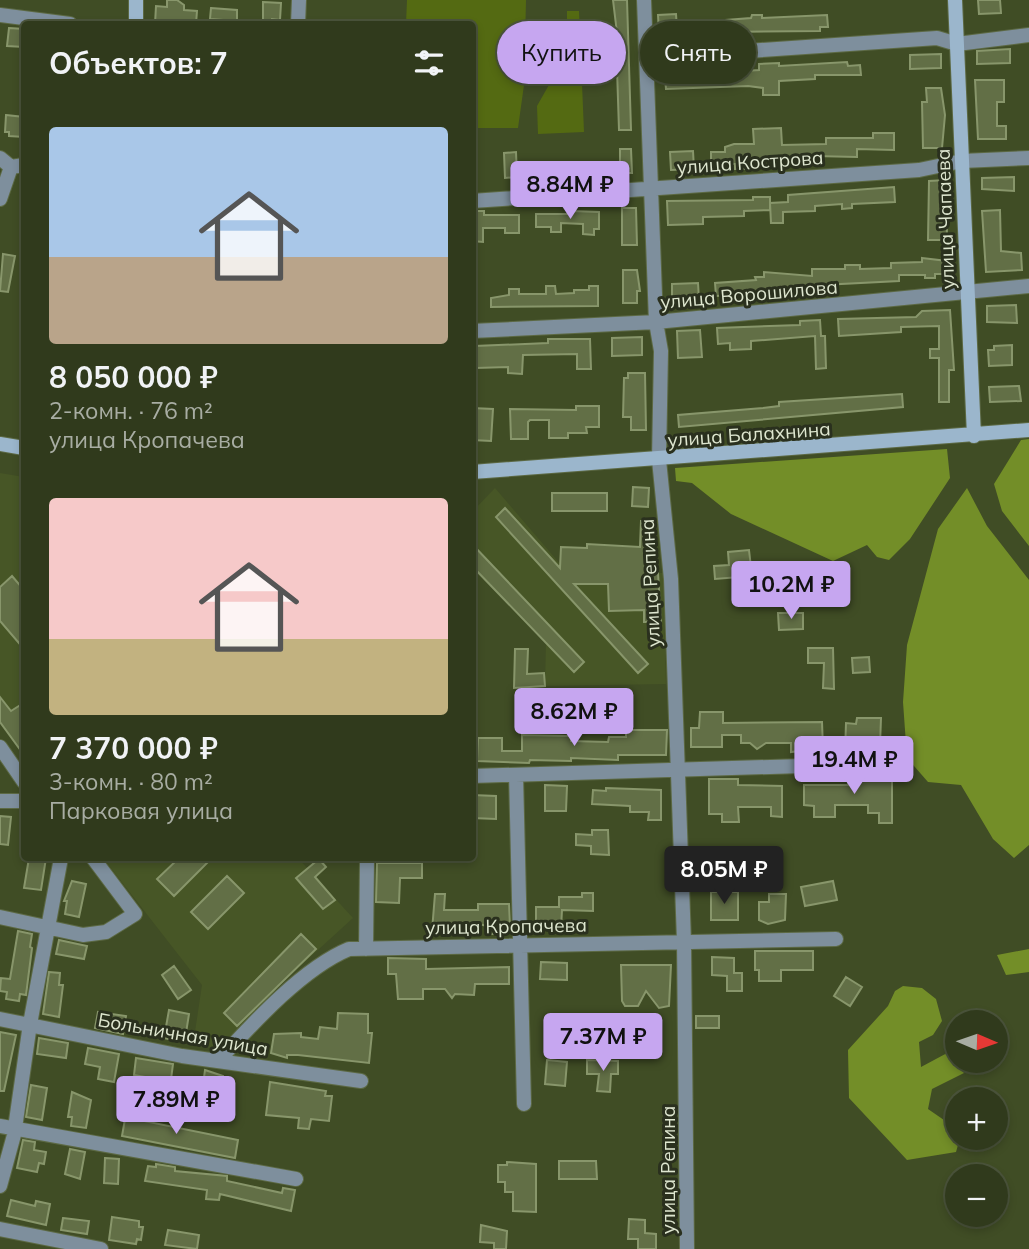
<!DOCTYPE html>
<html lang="ru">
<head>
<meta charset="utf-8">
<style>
  :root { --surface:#303a1c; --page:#384125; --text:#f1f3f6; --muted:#a8ada3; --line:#4b543b; --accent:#c6a6f0 }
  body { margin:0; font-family:Mulish,sans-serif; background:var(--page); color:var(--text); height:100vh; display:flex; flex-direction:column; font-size:26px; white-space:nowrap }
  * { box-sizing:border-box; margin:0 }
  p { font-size:23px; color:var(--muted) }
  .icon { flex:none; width:38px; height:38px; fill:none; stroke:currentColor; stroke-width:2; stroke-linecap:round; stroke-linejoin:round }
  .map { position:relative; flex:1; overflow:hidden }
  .side { position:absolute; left:21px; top:21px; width:455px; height:840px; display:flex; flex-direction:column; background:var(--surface); border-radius:7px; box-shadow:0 4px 10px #0003,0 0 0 2px var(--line) }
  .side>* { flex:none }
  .top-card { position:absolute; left:497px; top:21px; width:427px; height:63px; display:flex; gap:14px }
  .needle { width:46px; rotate:92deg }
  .fabs { position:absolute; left:945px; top:1010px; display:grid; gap:14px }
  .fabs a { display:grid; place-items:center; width:63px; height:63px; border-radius:50%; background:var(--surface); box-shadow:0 4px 10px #0003,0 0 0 2px var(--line); font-size:35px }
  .price { position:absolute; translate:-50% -60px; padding:0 16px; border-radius:7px; background:var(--accent); color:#111; font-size:23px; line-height:46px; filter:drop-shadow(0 2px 4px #0008) }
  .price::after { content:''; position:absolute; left:50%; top:42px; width:21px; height:16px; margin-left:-10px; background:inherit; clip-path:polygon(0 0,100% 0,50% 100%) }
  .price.selected { background:#222; color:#fff }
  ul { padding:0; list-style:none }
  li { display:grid; align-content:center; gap:14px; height:371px; padding:0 28px }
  li span { display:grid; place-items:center; height:217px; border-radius:7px; color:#555 }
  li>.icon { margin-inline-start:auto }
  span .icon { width:126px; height:126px; fill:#fffc; stroke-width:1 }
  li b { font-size:30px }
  h2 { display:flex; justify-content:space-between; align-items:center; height:84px; padding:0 28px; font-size:30px }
  .pill { padding:0 24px; border-radius:32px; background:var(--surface); box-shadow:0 4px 10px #0003,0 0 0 2px var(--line); font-size:24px; line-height:63px }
  .pill.selected { background:var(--accent); color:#111 }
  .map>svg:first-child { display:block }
</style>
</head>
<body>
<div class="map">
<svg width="1029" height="1249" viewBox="0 0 1029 1249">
  <rect width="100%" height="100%" fill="#404d25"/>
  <!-- built -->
  <path fill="#475626" d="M 0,473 L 24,477 L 24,755 L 0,722 Z
    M 495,488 L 567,572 L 663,573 L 666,684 L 545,686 L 546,643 L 473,566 L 473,511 Z
    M 103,858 L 298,858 L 353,918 L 284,981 L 218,1049 L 193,1045 L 202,985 Z"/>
  <!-- green -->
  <path fill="#546a12" d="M 407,0 L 526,0 L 524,85 L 518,128 L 473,128 L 472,24 L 406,24 Z
    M 567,11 L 579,11 L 584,132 L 538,134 L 537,106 L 567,53 Z"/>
  <!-- forest -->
  <path fill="#738e28" d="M 1029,439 L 1029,546 L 1002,511 L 994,484 L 1021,440 Z
    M 947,449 L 950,478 L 910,539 L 889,560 L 877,557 L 867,545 L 833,561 L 731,514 L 692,483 L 676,481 L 675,468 Z
    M 967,488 L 987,526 L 1029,580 L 1029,845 L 1014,858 L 993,839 L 961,785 L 928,782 L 907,758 L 903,702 L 907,645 L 938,529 Z
    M 1029,949 L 1029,972 L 1006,975 L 997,955 Z
    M 903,986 L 922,988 L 936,999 L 942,1021 L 933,1035 L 919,1042 L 921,1067 L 949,1052 L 964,1073 L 932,1089 L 928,1109 L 957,1129 L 960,1138 L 956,1152 L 907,1160 L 849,1098 L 848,1050 L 888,1006 L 895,991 Z"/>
  <!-- building -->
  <path fill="#626f46" stroke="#88966b" stroke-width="2" d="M 167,0 L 177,0 L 184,5 L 184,10 L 197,11 L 196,24 L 155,24 L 156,6 L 167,7 Z
    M 613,0 L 627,0 L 631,130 L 619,130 L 617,69 L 614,61 L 611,61 L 611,33 L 617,33 Z
    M 978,0 L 1000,0 L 1001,13 L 979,14 Z
    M 263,2 L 281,3 L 280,20 L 272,19 L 271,24 L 263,24 Z
    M 211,8 L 237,10 L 237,21 L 210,19 Z
    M 676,14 L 677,29 L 700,27 L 700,22 L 751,18 L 752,15 L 762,15 L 762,18 L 827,15 L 828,27 L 820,27 L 820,31 L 725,32 L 726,35 L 665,41 L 664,33 L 659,33 L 658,15 Z
    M 9,28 L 24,29 L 24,47 L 7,46 Z
    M 532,28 L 544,29 L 542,62 L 530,61 Z
    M 1010,49 L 1010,63 L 977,64 L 977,51 Z
    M 941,54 L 941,68 L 910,69 L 910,55 Z
    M 847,62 L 848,66 L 860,65 L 861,75 L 815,75 L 815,79 L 779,81 L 779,95 L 763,95 L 763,88 L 748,86 L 666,89 L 665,76 L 759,70 L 759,64 L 779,63 L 779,66 Z
    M 975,80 L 1004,80 L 1004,102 L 997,102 L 997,126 L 1006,126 L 1006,139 L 978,139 Z
    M 926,88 L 941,88 L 945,115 L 942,148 L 923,148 L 922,102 L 927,102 Z
    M 6,115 L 24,117 L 24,137 L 9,136 L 9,132 L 5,132 Z
    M 781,128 L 782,145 L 826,144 L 826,138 L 873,138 L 873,133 L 894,133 L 894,150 L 857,149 L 857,157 L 814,156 L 744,162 L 744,169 L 735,169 L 735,164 L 711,164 L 711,152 L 725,152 L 725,147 L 734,144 L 754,144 L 753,129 Z
    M 620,149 L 631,149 L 632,173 L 620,173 Z
    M 693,151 L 694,169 L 671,170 L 670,152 Z
    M 516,152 L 517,177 L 505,178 L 504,153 Z
    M 540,164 L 568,164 L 568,176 L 540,177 Z
    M 1014,177 L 1014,191 L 982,189 L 982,178 Z
    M 946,180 L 947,240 L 928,240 L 929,181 Z
    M 894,187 L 895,202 L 852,204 L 852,208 L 842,209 L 842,204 L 815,206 L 815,211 L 783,212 L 783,223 L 771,223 L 770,203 L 788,202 L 788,195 Z
    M 753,197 L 770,197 L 770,210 L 744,211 L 744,216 L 703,217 L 703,224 L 668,225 L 667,201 L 753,200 Z
    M 622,208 L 636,208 L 637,245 L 622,245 Z
    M 1000,210 L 1001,251 L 1021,253 L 1022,270 L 986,272 L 982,211 Z
    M 473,211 L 484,211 L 484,215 L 519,215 L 519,233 L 505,233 L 505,228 L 483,228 L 483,242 L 472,241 Z
    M 572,211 L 599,212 L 599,229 L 594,229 L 594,235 L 583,234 L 583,224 L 561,223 L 561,232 L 551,232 L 551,227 L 536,227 L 536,214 L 572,214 Z
    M 3,254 L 15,256 L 8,292 L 0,291 Z
    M 922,258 L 947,261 L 947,274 L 935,274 L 935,278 L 925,278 L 925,275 L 899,275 L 899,281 L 822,285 L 822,289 L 783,288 L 783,292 L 716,296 L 715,283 L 756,280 L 755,277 L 764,277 L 764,272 L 812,276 L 812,269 L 845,269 L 845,265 L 860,265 L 860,269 L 891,268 L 891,263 L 922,262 Z
    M 623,270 L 637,270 L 640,291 L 637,291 L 637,303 L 623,303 Z
    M 698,283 L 699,300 L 672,300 L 672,284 Z
    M 546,286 L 555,286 L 556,294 L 574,293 L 574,290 L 589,290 L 589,286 L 598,286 L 598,306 L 491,307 L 491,298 L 509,295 L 509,289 L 519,289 L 519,294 L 546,294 Z
    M 1016,305 L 1017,323 L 987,322 L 987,306 Z
    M 950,310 L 954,370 L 949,370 L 949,402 L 939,402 L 939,358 L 930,358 L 930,349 L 939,349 L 939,326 L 901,327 L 901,332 L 839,336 L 838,319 L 916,317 L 922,311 Z
    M 820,320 L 821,336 L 825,336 L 826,368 L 816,369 L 815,336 L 751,341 L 751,349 L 730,350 L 730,343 L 718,344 L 717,328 L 800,325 L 800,321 Z
    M 700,330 L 702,357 L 678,358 L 677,331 Z
    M 642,337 L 642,355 L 612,356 L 612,338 Z
    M 548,339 L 590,339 L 591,369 L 577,369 L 577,354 L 523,355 L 522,374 L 508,373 L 508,367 L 476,368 L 475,346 L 548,343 Z
    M 1012,345 L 1012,365 L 989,366 L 988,350 L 994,350 L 994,346 Z
    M 628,373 L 645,373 L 646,430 L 631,430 L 631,417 L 623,417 L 624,378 L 628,378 Z
    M 1019,386 L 1021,401 L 990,402 L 989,387 Z
    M 902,394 L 903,407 L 679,427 L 678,415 L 763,408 L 779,406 L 779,402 Z
    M 576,406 L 599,406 L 599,427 L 586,427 L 587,433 L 568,433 L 568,438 L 549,438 L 549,420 L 530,420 L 528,422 L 528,439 L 511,439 L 510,409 L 576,410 Z
    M 472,408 L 493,409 L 491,441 L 472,440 Z
    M 633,487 L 649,488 L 648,507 L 632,506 Z
    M 552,493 L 607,493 L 607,511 L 552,511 Z
    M 505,508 L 560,568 L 561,547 L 587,548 L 587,544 L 640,547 L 641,521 L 652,521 L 651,573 L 658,573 L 661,622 L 644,622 L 644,610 L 609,611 L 608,584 L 574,584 L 648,664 L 638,673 L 496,517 Z
    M 472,544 L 584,662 L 574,672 L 472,566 Z
    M 749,550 L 752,576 L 715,579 L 714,566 L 729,565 L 728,552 Z
    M 12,576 L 24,590 L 24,649 L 0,621 L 0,587 Z
    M 778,613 L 803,613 L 803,629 L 779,630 Z
    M 808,648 L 833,648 L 834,689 L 823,688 L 824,663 L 808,663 Z
    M 515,649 L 528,649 L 527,674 L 544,673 L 545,686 L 514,688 Z
    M 869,657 L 870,672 L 853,673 L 852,658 Z
    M 0,697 L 11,711 L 22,704 L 24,709 L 24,755 L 0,722 Z
    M 700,712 L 723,712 L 723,723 L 822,722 L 823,748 L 791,752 L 791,743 L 766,743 L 757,749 L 750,743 L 741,743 L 741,735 L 722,735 L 722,747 L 691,747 L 691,728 L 699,728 Z
    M 857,718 L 881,718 L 880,745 L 863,744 L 862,753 L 845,753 L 846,723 L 856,724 Z
    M 626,730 L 667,730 L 666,755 L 618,755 L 618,760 L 571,758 L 571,761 L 530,760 L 529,763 L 477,761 L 478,738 L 502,738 L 502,751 L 522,751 L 522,735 L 571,736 L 571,741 L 608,742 L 609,737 L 626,737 Z
    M 892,773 L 892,823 L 879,823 L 879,813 L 868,813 L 868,805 L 835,805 L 835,817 L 814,817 L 814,806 L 804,805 L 804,785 L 848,785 L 848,774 Z
    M 709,779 L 738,779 L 738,785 L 782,786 L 782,817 L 771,816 L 771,807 L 738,807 L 739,822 L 722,822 L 722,814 L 709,814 Z
    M 545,785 L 567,786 L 566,811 L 545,811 Z
    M 606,788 L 661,790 L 661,820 L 648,820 L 649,812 L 630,812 L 630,806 L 592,804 L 593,790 L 606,791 Z
    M 472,795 L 496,796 L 496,819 L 472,818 Z
    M 0,816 L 11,817 L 8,845 L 0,844 Z
    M 592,830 L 608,830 L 609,855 L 591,854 L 591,846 L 576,845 L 576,834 L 592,835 Z
    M 29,858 L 46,858 L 41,890 L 24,888 Z
    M 179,858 L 212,858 L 174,896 L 157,879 Z
    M 319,859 L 326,867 L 315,877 L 335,900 L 323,909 L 296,878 Z
    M 377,863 L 422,863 L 422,878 L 400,878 L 399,903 L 376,902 Z
    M 227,876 L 244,893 L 208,929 L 191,912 Z
    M 72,881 L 86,884 L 79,917 L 65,914 L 67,901 L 64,901 Z
    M 833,881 L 837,900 L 805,906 L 801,887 Z
    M 711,892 L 738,892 L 738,920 L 711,920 Z
    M 582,893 L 593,893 L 593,911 L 562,910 L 561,929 L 536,929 L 536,907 L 559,907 L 559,897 L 582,897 Z
    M 435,894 L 445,894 L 444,910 L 478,910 L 478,904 L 509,904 L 510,926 L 501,926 L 501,934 L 487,934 L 487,926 L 479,924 L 460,924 L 460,931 L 432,931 Z
    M 769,894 L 786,894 L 785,920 L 768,924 L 759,920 L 759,902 L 769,902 Z
    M 18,931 L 32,934 L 30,947 L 32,948 L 26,995 L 20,994 L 19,1001 L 6,999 L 7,992 L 0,991 L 1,978 L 10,979 Z
    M 301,934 L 316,949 L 237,1026 L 224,1013 Z
    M 59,940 L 87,946 L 84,959 L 56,954 Z
    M 755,951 L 813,951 L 813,970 L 781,970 L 781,981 L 759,981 L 759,970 L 755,970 Z
    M 712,957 L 734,958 L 734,973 L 742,973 L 742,991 L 727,991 L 727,976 L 712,975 Z
    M 388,958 L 426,959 L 426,969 L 509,967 L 509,984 L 475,984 L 474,995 L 455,994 L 452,998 L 445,989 L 423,989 L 423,999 L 398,999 L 396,974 L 388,974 Z
    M 541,962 L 567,963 L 567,980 L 540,979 Z
    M 621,965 L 671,965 L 669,1006 L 659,1008 L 646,991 L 638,1006 L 625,1006 L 622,1001 Z
    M 174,966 L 191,990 L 178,999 L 162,975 Z
    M 49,972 L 60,973 L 59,985 L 63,985 L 59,1017 L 43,1014 Z
    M 846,977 L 862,987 L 850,1006 L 834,996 Z
    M 169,1010 L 189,1014 L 186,1033 L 180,1032 L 178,1041 L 164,1038 Z
    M 98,1012 L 126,1016 L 123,1034 L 95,1028 Z
    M 338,1013 L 368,1014 L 368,1033 L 372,1033 L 369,1063 L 298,1055 L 287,1055 L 287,1058 L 271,1053 L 274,1034 L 301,1033 L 301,1037 L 318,1039 L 320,1027 L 337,1029 Z
    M 696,1016 L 719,1016 L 719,1028 L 696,1028 Z
    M 0,1032 L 16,1035 L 4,1091 L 0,1091 Z
    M 39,1038 L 68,1043 L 66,1058 L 37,1054 Z
    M 88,1048 L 119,1054 L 114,1082 L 98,1079 L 100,1067 L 85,1064 Z
    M 136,1058 L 173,1064 L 170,1087 L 150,1084 L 151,1078 L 134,1075 Z
    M 547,1060 L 567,1062 L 565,1086 L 545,1084 Z
    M 587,1060 L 618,1061 L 618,1074 L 611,1074 L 610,1092 L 597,1091 L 599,1074 L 587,1074 Z
    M 205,1070 L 223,1076 L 221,1109 L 200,1106 Z
    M 270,1082 L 326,1091 L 325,1096 L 332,1096 L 329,1121 L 311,1119 L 309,1129 L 298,1128 L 299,1118 L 266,1115 Z
    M 31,1085 L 47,1088 L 42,1120 L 26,1117 Z
    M 72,1092 L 91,1100 L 86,1128 L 71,1126 L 72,1117 L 68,1117 Z
    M 127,1108 L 146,1111 L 144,1121 L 238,1140 L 235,1158 L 122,1136 Z
    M 23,1140 L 35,1142 L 34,1150 L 46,1152 L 44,1164 L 39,1163 L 37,1172 L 17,1168 Z
    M 70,1149 L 85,1152 L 80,1179 L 65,1174 Z
    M 105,1158 L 119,1159 L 118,1184 L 104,1183 Z
    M 559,1161 L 596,1161 L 597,1179 L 559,1179 Z
    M 507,1162 L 536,1164 L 536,1212 L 513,1211 L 513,1192 L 505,1192 L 505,1182 L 498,1182 L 498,1165 L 507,1165 Z
    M 156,1164 L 175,1167 L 175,1171 L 227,1176 L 227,1181 L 282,1193 L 283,1188 L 295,1190 L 291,1211 L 220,1194 L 219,1200 L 206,1199 L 207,1190 L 145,1181 L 148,1166 L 156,1167 Z
    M 11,1200 L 35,1206 L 36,1201 L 50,1204 L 46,1225 L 7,1216 Z
    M 112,1217 L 139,1221 L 139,1227 L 143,1227 L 141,1240 L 137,1239 L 136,1244 L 109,1240 Z
    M 63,1218 L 89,1221 L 87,1234 L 61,1230 Z
    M 629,1219 L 645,1220 L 645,1233 L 656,1234 L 656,1249 L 638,1249 L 638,1239 L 628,1239 Z
    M 481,1225 L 507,1231 L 506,1249 L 494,1249 L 494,1243 L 480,1242 Z
    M 168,1230 L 199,1235 L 197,1249 L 165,1245 Z"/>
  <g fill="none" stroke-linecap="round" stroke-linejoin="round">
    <!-- street casing -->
    <g stroke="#5c6944" stroke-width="16">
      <path id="street" d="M 644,0 L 656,322 L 661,351 L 659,460 L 671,579 L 684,941 L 687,1249
        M 0,15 L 70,24
        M 298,24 L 299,0
        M 646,58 L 937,38 L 957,44 L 1029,35
        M 0,158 L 11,167 L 24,165
        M 0,199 L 11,167
        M 472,201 L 919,170 L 962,161 L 1029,158
        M 472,331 L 656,322 L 1029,286
        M 0,747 L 24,782
        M 516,775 L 524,1104
        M 472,776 L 898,763
        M 0,801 L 24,801
        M 0,917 L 83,935 L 106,932 L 135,914 L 93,858
        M 366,949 L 367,858
        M 0,1019 L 182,1056 L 361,1081
        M 219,1060 C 253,1023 303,968 349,949 L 836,939
        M 0,1126 L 296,1179
        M 0,1186 L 14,1135 L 30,1024 L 61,858
        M 0,1229 L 101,1249"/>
    </g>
    <!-- secondary casing -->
    <g stroke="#5c6944" stroke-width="16">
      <path id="secondary" d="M 955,0 L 974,436
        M 136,24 L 136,0
        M 0,444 L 24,448
        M 472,472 L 1029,430"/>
    </g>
    <!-- street -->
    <use href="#street" stroke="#7e8f9d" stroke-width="14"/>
    <!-- secondary -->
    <use href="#secondary" stroke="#9bb6cc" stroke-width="14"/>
  </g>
  <g text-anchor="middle" stroke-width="6" stroke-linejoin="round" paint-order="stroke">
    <!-- street labels -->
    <g font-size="19" fill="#dee6cf" stroke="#2a301e">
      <text transform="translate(750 162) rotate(-4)" y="7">улица Кострова</text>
      <text transform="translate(945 219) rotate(-92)" y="7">улица Чапаева</text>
      <text transform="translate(749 294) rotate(-5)" y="7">улица Ворошилова</text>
      <text transform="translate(749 434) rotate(-4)" y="7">улица Балахнина</text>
      <text transform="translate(650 583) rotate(-93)" y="7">улица Репина</text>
      <text transform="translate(506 926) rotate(-1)" y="7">улица Кропачева</text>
      <text transform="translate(183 1034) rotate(10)" y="7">Больничная улица</text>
      <text transform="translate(668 1170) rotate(-90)" y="7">улица Репина</text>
    </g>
  </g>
</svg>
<div class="fabs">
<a><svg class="needle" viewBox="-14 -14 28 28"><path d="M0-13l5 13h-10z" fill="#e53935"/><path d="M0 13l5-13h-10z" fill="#a8ada3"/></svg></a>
<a>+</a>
<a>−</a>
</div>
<b class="price" style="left:570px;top:221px">8.84M ₽</b>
<b class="price" style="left:791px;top:621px">10.2M ₽</b>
<b class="price" style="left:574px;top:748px">8.62M ₽</b>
<b class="price" style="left:854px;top:796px">19.4M ₽</b>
<b class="price selected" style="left:724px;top:906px">8.05M ₽</b>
<b class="price" style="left:603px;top:1073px">7.37M ₽</b>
<b class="price" style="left:176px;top:1136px">7.89M ₽</b>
<div class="top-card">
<a class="pill selected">Купить</a>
<a class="pill">Снять</a>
</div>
<section class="side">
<h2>Объектов: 7<svg class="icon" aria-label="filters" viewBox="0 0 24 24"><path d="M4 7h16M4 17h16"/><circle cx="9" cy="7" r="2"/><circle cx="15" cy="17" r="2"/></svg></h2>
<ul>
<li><span style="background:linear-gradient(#a9c7e8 60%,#b9a48a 0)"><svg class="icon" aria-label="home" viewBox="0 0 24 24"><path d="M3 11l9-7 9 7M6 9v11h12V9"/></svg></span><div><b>8 050 000 ₽</b><p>2-комн. · 76 m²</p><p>улица Кропачева</p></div></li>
<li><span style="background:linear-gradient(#f6c9c9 65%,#c2b280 0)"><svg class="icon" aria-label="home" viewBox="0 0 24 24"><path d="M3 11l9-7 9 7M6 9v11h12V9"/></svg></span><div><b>7 370 000 ₽</b><p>3-комн. · 80 m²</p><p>Парковая улица</p></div></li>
</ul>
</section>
</div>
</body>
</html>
